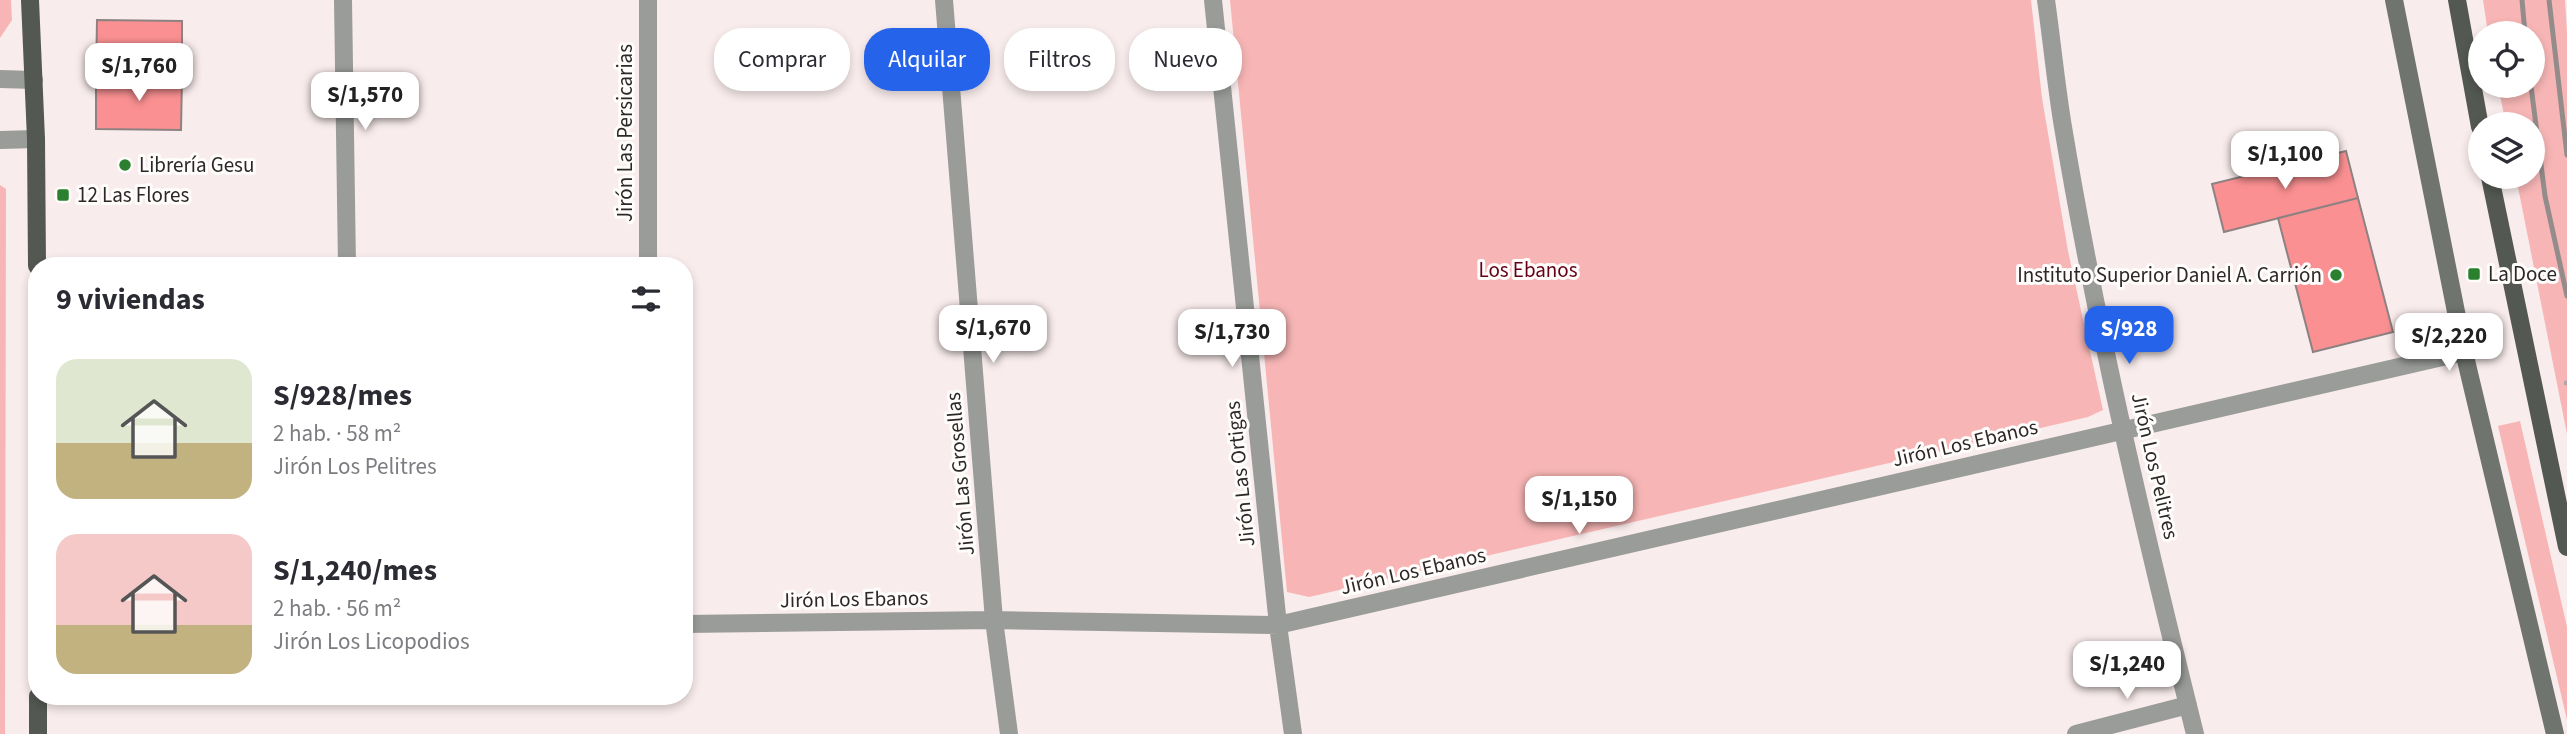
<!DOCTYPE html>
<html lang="es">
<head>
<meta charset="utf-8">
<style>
  :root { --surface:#fff; --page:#f7f7f7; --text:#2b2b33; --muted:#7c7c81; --accent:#2563eb }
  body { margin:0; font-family:"Source Sans 3",sans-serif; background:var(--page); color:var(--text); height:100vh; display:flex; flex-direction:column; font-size:26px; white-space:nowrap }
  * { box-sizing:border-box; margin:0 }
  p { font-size:23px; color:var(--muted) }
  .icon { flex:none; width:38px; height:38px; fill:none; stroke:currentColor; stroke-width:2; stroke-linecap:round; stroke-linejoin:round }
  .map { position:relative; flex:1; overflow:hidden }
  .panel { position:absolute; left:28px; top:257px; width:665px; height:448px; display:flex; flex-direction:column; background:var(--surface); border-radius:28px; box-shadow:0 4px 10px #0003 }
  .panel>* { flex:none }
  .hud { position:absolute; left:714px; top:28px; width:665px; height:63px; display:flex; gap:14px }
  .fabs { position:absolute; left:2468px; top:21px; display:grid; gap:14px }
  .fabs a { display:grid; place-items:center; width:77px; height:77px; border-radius:50%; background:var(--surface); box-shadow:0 4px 10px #0003; font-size:35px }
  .price { position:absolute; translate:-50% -60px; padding:0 16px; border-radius:14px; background:#fff; color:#222; font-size:23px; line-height:46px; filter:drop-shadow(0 2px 4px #0008) }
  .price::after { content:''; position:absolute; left:50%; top:42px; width:21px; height:16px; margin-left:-10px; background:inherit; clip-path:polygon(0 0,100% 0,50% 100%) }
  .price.selected { background:var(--accent); color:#fff }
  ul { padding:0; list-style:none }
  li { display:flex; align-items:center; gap:21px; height:175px; padding:0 28px }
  li span { display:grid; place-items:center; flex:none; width:196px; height:140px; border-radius:21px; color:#555 }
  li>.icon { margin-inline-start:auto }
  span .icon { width:84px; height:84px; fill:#fffc; stroke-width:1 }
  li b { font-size:30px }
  h2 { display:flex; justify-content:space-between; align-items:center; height:84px; padding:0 28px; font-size:30px }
  .tag { padding:0 24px; border-radius:28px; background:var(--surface); box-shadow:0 4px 10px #0003; font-size:24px; line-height:63px }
  .tag.selected { background:var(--accent); color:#fff }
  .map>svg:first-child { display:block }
</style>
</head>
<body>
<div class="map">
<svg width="2567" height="734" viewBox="0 0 2567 734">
  <rect width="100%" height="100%" fill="#f9ecec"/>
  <!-- green -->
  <path fill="#f7b6b5" d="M 0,0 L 11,0 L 12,20 L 0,38 Z
    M 1230,0 L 2031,0 L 2042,98 L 2068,251 L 2103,410 L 2088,417 L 1309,597 L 1287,592 Z
    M 2483,0 L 2565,0 L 2567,32 L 2567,434 L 2516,177 L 2532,177 L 2532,124 L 2506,124 L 2498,86 L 2532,86 L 2532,33 L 2488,33 Z
    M 0,185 L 6,189 L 5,734 L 0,734 Z
    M 2520,421 L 2567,627 L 2567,720 L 2498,426 Z"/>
  <!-- building -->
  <path fill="#fb9092" stroke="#8d8181" stroke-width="2" d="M 97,20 L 182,21 L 182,78 L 96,77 Z
    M 96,77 L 182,78 L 181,130 L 96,129 Z
    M 2346,151 L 2358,198 L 2224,232 L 2212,184 Z
    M 2358,198 L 2393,332 L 2313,352 L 2278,218 Z"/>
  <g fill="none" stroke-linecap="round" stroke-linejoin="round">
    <!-- path -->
    <path stroke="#b0a6a6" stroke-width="4.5" stroke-dasharray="5 5" stroke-linecap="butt" d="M 2564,383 L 2567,383"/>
    <!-- minor -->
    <path stroke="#999c99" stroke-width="18" d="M 343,0 L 347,266
      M 944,0 L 994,620 L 1009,734
      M 1213,0 L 1278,625 L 1293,734
      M 2046,0 C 2052,42 2056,85 2063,127 C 2097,331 2145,533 2195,734
      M 648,266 L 648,0
      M 684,624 L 994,620 L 1278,625 L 2464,352
      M 2076,734 L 2188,705"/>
    <!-- tertiary -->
    <path stroke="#999c99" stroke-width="18" d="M 0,79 L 34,80
      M 0,140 L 36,139"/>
    <!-- secondary -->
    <path stroke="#70746f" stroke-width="18" d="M 2394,0 L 2464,352 L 2555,734"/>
    <!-- primary -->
    <path stroke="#535852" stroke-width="18" d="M 30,0 L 36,139 L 37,266
      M 2457,0 L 2480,127
      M 2490,177 L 2567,547
      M 38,734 L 38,696"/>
    <!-- rail -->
    <path stroke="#948b8b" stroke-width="5" d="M 2522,0 L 2525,33
      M 2549,0 L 2567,155
      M 2531,86 L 2545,196 L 2567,296"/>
  </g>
  <!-- markers -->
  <g fill="#2a802e" stroke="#fffcfc" stroke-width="2.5">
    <circle cx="125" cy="165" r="7"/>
    <rect x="56" y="188" width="14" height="14" rx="3.5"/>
    <rect x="2467" y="267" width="14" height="14" rx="3.5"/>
    <circle cx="2336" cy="275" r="7"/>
  </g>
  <g text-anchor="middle" stroke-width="6" stroke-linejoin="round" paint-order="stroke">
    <!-- street labels -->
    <g font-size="21" fill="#2d2828" stroke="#fffcfc">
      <text transform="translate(625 133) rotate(-90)" y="7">Jirón Las Persicarias</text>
      <text transform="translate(1965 443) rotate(-13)" y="7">Jirón Los Ebanos</text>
      <text transform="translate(2155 466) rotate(77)" y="7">Jirón Los Pelitres</text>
      <text transform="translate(960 474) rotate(-95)" y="7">Jirón Las Grosellas</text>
      <text transform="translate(1240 474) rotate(-96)" y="7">Jirón Las Ortigas</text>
      <text transform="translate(1413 571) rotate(-13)" y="7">Jirón Los Ebanos</text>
      <text transform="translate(854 599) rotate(-1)" y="7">Jirón Los Ebanos</text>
    </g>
    <!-- poi labels -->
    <g font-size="21" fill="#2d2828" stroke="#fffcfc" text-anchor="start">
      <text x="139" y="172">Librería Gesu</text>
      <text x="77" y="202">12 Las Flores</text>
      <text x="2488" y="281">La Doce</text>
      <text x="2322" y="282" text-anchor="end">Instituto Superior Daniel A. Carrión</text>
    </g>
    <!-- park labels -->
    <g font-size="21" fill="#640116" stroke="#fffcfc">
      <text x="1528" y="277">Los Ebanos</text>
    </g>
  </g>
</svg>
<div class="fabs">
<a><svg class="icon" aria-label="locate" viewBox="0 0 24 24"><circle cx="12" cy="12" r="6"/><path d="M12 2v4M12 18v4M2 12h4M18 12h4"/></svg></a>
<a><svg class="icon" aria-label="layers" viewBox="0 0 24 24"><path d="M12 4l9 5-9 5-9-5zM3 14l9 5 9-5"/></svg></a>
</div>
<b class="price" style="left:139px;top:103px">S/1,760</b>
<b class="price" style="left:365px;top:132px">S/1,570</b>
<b class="price" style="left:2285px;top:191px">S/1,100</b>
<b class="price" style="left:993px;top:365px">S/1,670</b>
<b class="price selected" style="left:2129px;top:366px">S/928</b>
<b class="price" style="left:1232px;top:369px">S/1,730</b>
<b class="price" style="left:2449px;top:373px">S/2,220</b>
<b class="price" style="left:1579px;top:536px">S/1,150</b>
<b class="price" style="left:2127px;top:701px">S/1,240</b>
<div class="hud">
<a class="tag">Comprar</a>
<a class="tag selected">Alquilar</a>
<a class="tag">Filtros</a>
<a class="tag">Nuevo</a>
</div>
<section class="panel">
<h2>9 viviendas<svg class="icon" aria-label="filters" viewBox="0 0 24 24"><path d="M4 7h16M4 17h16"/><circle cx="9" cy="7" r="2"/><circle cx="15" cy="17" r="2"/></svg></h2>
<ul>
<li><span style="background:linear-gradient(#dfe7d0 60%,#c2b280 0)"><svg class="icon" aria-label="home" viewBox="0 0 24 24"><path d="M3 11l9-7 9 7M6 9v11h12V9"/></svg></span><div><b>S/928/mes</b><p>2 hab. · 58 m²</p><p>Jirón Los Pelitres</p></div></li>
<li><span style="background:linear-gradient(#f6c9c9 65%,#c2b280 0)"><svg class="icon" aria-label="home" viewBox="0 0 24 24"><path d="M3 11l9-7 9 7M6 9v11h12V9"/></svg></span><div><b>S/1,240/mes</b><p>2 hab. · 56 m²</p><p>Jirón Los Licopodios</p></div></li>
</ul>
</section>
</div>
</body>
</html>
